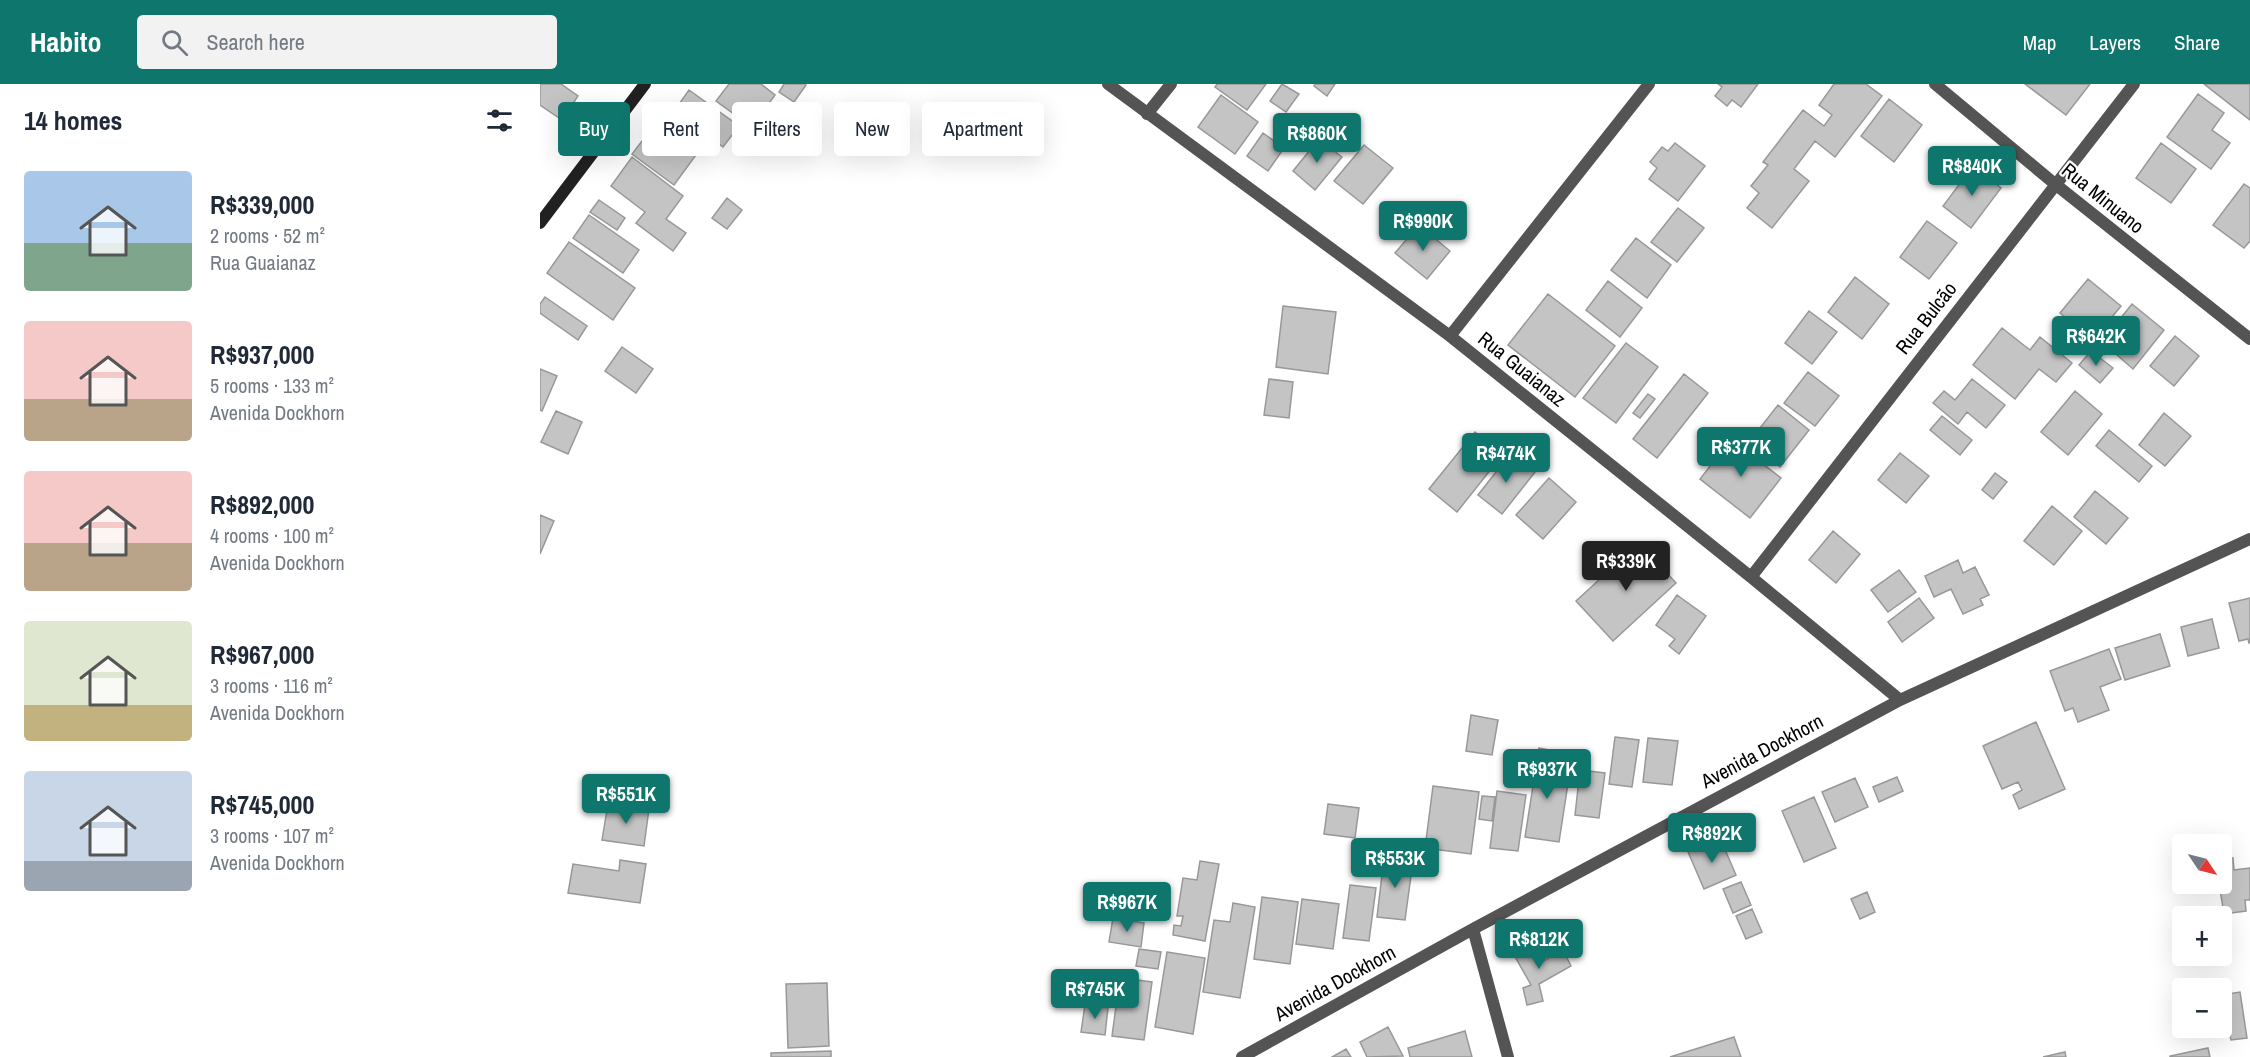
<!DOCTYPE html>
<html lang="en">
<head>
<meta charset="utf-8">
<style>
  :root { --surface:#fff; --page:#f2f2f3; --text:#1f2937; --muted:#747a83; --accent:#0f766e }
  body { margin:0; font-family:"Archivo Narrow",sans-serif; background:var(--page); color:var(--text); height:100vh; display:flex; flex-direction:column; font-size:22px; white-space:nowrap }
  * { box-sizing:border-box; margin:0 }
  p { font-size:20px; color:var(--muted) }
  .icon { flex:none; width:33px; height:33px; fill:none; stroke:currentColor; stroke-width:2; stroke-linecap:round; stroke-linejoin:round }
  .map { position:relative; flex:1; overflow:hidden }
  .panel { display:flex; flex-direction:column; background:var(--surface); width:540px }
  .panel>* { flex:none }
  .banner { position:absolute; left:18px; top:18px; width:570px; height:54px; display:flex; gap:12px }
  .needle { width:39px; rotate:125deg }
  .buttons { position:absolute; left:1632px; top:750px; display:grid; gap:12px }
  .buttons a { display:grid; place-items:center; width:60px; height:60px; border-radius:6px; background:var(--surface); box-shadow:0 6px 24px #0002; font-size:30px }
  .price { position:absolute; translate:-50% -51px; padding:0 14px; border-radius:6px; background:var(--accent); color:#fff; font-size:20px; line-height:39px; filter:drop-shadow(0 2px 3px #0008) }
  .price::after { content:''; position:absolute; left:50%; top:36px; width:18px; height:14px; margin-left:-9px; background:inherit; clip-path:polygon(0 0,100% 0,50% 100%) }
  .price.active { background:#222; color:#fff }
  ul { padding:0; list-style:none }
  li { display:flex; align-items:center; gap:18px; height:150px; padding:0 24px }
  li span { display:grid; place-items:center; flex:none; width:168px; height:120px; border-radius:6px; color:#555 }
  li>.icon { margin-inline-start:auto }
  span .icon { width:72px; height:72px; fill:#fffc; stroke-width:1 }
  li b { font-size:26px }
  h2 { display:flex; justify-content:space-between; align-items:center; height:72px; padding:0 24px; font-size:26px }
  .chip { padding:0 21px; border-radius:6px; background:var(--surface); box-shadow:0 6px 24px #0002; font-size:21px; line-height:54px }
  .chip.active { background:var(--accent); color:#fff }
  header { display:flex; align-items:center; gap:36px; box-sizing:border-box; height:84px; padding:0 30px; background:var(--accent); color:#fff }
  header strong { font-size:28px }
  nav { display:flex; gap:33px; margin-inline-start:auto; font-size:21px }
  .search { width:420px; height:54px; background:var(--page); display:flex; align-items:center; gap:15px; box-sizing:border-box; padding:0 21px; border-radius:6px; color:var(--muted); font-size:22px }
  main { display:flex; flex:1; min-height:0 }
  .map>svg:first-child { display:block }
</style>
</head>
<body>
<header>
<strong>Habito</strong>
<div class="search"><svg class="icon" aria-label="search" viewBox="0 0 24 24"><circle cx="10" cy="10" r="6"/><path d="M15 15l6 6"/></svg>Search here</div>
<nav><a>Map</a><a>Layers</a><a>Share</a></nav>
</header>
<main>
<section class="panel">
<h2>14 homes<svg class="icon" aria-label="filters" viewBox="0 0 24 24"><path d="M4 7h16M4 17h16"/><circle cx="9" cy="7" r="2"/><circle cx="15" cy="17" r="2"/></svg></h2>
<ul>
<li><span style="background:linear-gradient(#a9c7e8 60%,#7fa58c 0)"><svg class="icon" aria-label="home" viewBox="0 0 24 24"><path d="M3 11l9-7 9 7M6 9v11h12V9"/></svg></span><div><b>R$339,000</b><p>2 rooms · 52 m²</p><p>Rua Guaianaz</p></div></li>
<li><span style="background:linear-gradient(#f6c9c9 65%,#b9a48a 0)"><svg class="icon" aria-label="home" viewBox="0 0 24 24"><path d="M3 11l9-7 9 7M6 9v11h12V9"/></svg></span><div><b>R$937,000</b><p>5 rooms · 133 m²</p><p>Avenida Dockhorn</p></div></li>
<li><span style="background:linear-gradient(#f6c9c9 60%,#b9a48a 0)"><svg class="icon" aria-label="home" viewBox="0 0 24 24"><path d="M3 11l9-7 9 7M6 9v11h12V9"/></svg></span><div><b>R$892,000</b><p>4 rooms · 100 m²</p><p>Avenida Dockhorn</p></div></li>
<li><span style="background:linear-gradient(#dfe7d0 70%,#c2b280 0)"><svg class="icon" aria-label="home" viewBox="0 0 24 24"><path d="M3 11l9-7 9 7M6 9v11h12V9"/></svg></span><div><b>R$967,000</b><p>3 rooms · 116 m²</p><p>Avenida Dockhorn</p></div></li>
<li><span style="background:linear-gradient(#c9d6e8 75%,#9aa5b1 0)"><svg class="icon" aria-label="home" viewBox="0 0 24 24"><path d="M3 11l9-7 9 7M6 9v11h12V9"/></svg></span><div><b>R$745,000</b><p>3 rooms · 107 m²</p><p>Avenida Dockhorn</p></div></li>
</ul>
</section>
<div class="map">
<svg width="1710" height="973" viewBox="0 0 1710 973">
  <rect width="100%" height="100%" fill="#fff"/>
  <!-- building -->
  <path fill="#c4c4c4" stroke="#989898" stroke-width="1.5" d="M 0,0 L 21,0 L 38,12 L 22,36 L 0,21 Z
    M 189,0 L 221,0 L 235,11 L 212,43 L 176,17 Z
    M 244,0 L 265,0 L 266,1 L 254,18 L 239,8 Z
    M 677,0 L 726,0 L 707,26 L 675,3 Z
    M 742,0 L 759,10 L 746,28 L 730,17 Z
    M 775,0 L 795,0 L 787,12 L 774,2 Z
    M 1178,0 L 1218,0 L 1201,23 L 1192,16 L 1187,22 L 1175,12 L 1182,3 Z
    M 1294,0 L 1326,0 L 1342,12 L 1295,73 L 1275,57 L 1254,85 L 1269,97 L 1232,144 L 1207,124 L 1219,109 L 1211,102 L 1228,81 L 1223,78 L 1263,26 L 1284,42 L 1292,31 L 1279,21 Z
    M 1485,0 L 1550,0 L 1526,31 Z
    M 1664,0 L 1710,0 L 1710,36 Z
    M 149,6 L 199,42 L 183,63 L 159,45 L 149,59 L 112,32 L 120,21 L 132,30 Z
    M 1658,10 L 1684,29 L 1672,46 L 1690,59 L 1671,85 L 1627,53 Z
    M 681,11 L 718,38 L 695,70 L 658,43 Z
    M 1349,15 L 1382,41 L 1354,78 L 1321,52 Z
    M 115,40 L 156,71 L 134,101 L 92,70 Z
    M 723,49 L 744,64 L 728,87 L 707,72 Z
    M 779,55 L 802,73 L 775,106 L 753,87 Z
    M 1135,59 L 1165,82 L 1138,117 L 1109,95 L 1117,84 L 1110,78 L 1122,63 L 1128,67 Z
    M 1621,59 L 1656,85 L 1631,119 L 1596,94 Z
    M 824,61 L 853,84 L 823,120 L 794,97 Z
    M 92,73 L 143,112 L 126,135 L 146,149 L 133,167 L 96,139 L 105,128 L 71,102 Z
    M 1433,82 L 1461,104 L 1431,144 L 1403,122 Z
    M 1704,100 L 1710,104 L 1710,157 L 1704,164 L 1673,141 Z
    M 187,114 L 202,126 L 187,145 L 172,134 Z
    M 59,116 L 85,134 L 77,146 L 50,128 Z
    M 1138,124 L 1164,144 L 1137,178 L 1111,158 Z
    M 49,131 L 99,166 L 83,189 L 33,154 Z
    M 1387,137 L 1417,159 L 1389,195 L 1360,173 Z
    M 879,141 L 910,167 L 887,195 L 855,169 Z
    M 1096,154 L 1131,181 L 1107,214 L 1071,186 Z
    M 29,158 L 95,204 L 73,236 L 7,189 Z
    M 1315,193 L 1349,220 L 1322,255 L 1288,228 Z
    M 1548,195 L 1581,222 L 1553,256 L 1520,229 Z
    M 1068,197 L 1102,224 L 1080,253 L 1046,226 Z
    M 1008,210 L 1075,262 L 1035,313 L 968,261 Z
    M 5,213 L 47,242 L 38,256 L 0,229 L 0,220 Z
    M 1592,220 L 1624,246 L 1593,285 L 1577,271 L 1583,264 L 1567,251 Z
    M 743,222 L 796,228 L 788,290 L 736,283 Z
    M 1269,227 L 1297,248 L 1272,280 L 1245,259 Z
    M 1462,244 L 1490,266 L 1500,253 L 1532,279 L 1516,298 L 1499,285 L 1475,315 L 1433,281 Z
    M 1635,252 L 1659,272 L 1634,302 L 1610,282 Z
    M 1086,259 L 1118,283 L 1076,339 L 1043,314 Z
    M 82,263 L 113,285 L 96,309 L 65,287 Z
    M 1551,267 L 1573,284 L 1560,299 L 1539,281 Z
    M 0,285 L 17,292 L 2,327 L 0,326 Z
    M 1268,288 L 1299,312 L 1275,342 L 1244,319 Z
    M 1144,290 L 1168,309 L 1117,374 L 1093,355 Z
    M 729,295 L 753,298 L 749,334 L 724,331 Z
    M 1432,295 L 1465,321 L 1446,344 L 1427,328 L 1418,340 L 1393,319 L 1404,307 L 1415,316 Z
    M 1535,307 L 1562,330 L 1528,371 L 1501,348 Z
    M 1108,310 L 1115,315 L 1100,334 L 1093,329 Z
    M 1238,321 L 1269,346 L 1240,383 L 1209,358 Z
    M 16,327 L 42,338 L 28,370 L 1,358 Z
    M 1624,329 L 1651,352 L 1625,382 L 1599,361 Z
    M 1402,332 L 1432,356 L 1420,371 L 1390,346 Z
    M 1569,346 L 1612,382 L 1599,398 L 1556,362 Z
    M 935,348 L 963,370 L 917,428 L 889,405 Z
    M 1191,355 L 1241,394 L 1210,434 L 1160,395 Z
    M 971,369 L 995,388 L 962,430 L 938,411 Z
    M 1360,369 L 1389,392 L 1366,419 L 1338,396 Z
    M 1455,389 L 1467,398 L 1453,415 L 1442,406 Z
    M 1009,394 L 1036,418 L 1003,455 L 976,431 Z
    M 1555,407 L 1588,434 L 1566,460 L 1534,433 Z
    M 1512,422 L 1542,447 L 1514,481 L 1484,457 Z
    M 0,431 L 14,437 L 0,470 Z
    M 1293,447 L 1320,470 L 1296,499 L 1269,476 Z
    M 1099,459 L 1136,499 L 1073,557 L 1036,517 Z
    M 1418,476 L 1423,489 L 1435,483 L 1449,511 L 1440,515 L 1443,521 L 1423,530 L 1411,505 L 1394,513 L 1385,492 Z
    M 1359,486 L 1376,508 L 1348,528 L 1331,506 Z
    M 1137,511 L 1166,532 L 1139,570 L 1129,562 L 1135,555 L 1116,541 Z
    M 1379,514 L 1394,534 L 1362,558 L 1348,538 Z
    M 1710,514 L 1710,558 L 1709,559 L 1708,555 L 1699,557 L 1689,519 Z
    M 1672,535 L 1679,564 L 1648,572 L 1641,543 Z
    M 1620,550 L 1630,582 L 1585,596 L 1575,564 Z
    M 1569,565 L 1581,595 L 1560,603 L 1569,626 L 1538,638 L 1533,624 L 1525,627 L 1510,587 Z
    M 931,631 L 958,636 L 952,671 L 926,667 Z
    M 1496,638 L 1525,705 L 1479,725 L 1473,711 L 1482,706 L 1478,698 L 1462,705 L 1443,662 Z
    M 1075,653 L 1099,656 L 1092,703 L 1069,700 Z
    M 1108,654 L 1138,657 L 1132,701 L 1103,698 Z
    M 999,664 L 1015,667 L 1011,690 L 1029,693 L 1019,758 L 985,753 Z
    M 1040,686 L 1065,689 L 1059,734 L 1035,731 Z
    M 1357,693 L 1363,707 L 1339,718 L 1333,703 Z
    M 1315,694 L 1328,723 L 1295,738 L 1282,708 Z
    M 893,702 L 939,708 L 931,770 L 885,764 Z
    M 957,707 L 986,711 L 978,767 L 950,764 Z
    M 942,712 L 955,713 L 952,737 L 939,735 Z
    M 1274,713 L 1296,764 L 1264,778 L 1242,727 Z
    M 68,720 L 109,725 L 104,762 L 62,756 Z
    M 788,720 L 819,724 L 815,754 L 784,750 Z
    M 1180,754 L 1196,791 L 1164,805 L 1148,768 Z
    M 844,774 L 873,777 L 865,836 L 837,833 Z
    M 1693,774 L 1694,786 L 1710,784 L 1710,816 L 1705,816 L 1706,827 L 1684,830 L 1679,800 L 1682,800 L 1682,776 Z
    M 80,776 L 106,780 L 100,819 L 28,809 L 33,780 L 79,787 Z
    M 660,777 L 679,780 L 665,857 L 633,851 L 634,841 L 641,842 L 643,832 L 637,832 L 643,794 L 657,796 Z
    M 1201,798 L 1211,821 L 1193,829 L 1183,805 Z
    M 810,801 L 836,804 L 829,857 L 803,854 Z
    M 1327,808 L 1335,828 L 1320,835 L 1311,815 Z
    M 722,813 L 758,818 L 750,880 L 714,875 Z
    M 762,815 L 799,820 L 793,865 L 756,860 Z
    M 693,819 L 715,823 L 700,914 L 663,908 L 674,836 L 690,838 Z
    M 1212,825 L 1222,848 L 1206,855 L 1196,832 Z
    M 573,834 L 604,839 L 601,863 L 569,858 Z
    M 992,859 L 1002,878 L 1023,866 L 1031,882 L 999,900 L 1003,917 L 987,921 L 983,904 L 991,901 L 973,869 Z
    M 599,865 L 621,868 L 618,885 L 596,882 Z
    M 627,868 L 665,874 L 653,950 L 615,943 Z
    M 567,892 L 612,898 L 604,956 L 572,952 L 577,915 L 564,914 Z
    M 287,899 L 289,962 L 248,964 L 246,900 Z
    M 1700,908 L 1707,954 L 1691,956 L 1687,940 L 1682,941 L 1682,911 Z
    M 545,921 L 568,924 L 565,951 L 541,948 Z
    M 848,943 L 863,972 L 827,973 L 820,958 Z
    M 1645,944 L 1666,944 L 1645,947 Z
    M 925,947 L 932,973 L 870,973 L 868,964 Z
    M 1194,953 L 1201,973 L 1130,973 Z
    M 1668,964 L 1670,973 L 1630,973 L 1630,972 Z
    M 806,965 L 811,973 L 792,973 Z
    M 291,967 L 291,973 L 231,973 L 231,969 Z
    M 1525,968 L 1526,973 L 1503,973 Z"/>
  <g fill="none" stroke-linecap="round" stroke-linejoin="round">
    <!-- street -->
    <path stroke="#545454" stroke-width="12" d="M 568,0 L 910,252 L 1211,493 L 1360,616
      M 1395,0 L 1515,100 L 1710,255
      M 607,30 L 631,0
      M 910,252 L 1109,0
      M 1211,493 L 1594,0
      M 933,845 L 968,973
      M 702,973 L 933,845 L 1360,616 L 1710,455"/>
    <!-- secondary -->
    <path stroke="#212121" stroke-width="12" d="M 0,139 L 105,0"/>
  </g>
  <g text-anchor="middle" stroke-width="4.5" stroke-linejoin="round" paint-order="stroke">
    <!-- street labels -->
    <g font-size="20" fill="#000" stroke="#fff">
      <text transform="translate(1563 114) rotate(39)" y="7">Rua Minuano</text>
      <text transform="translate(1386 234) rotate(-52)" y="7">Rua Bulcão</text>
      <text transform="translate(982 285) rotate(39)" y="7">Rua Guaianaz</text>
      <text transform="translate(1222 667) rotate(-28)" y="7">Avenida Dockhorn</text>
      <text transform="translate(795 899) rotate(-29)" y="7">Avenida Dockhorn</text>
    </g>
  </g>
</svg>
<div class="buttons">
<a><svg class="needle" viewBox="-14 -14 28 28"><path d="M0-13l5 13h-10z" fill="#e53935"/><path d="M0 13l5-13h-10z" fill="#747a83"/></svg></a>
<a>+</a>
<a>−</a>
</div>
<b class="price" style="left:777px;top:80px">R$860K</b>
<b class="price" style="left:1432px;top:113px">R$840K</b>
<b class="price" style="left:883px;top:168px">R$990K</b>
<b class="price" style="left:1556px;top:283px">R$642K</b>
<b class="price" style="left:1201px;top:394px">R$377K</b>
<b class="price" style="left:966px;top:400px">R$474K</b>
<b class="price active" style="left:1086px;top:508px">R$339K</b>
<b class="price" style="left:1007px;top:716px">R$937K</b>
<b class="price" style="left:86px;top:741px">R$551K</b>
<b class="price" style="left:1172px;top:780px">R$892K</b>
<b class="price" style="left:855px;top:805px">R$553K</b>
<b class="price" style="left:587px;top:849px">R$967K</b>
<b class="price" style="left:999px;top:886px">R$812K</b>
<b class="price" style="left:555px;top:936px">R$745K</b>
<div class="banner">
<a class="chip active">Buy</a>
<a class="chip">Rent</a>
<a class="chip">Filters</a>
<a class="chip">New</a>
<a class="chip">Apartment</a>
</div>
</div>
</main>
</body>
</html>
